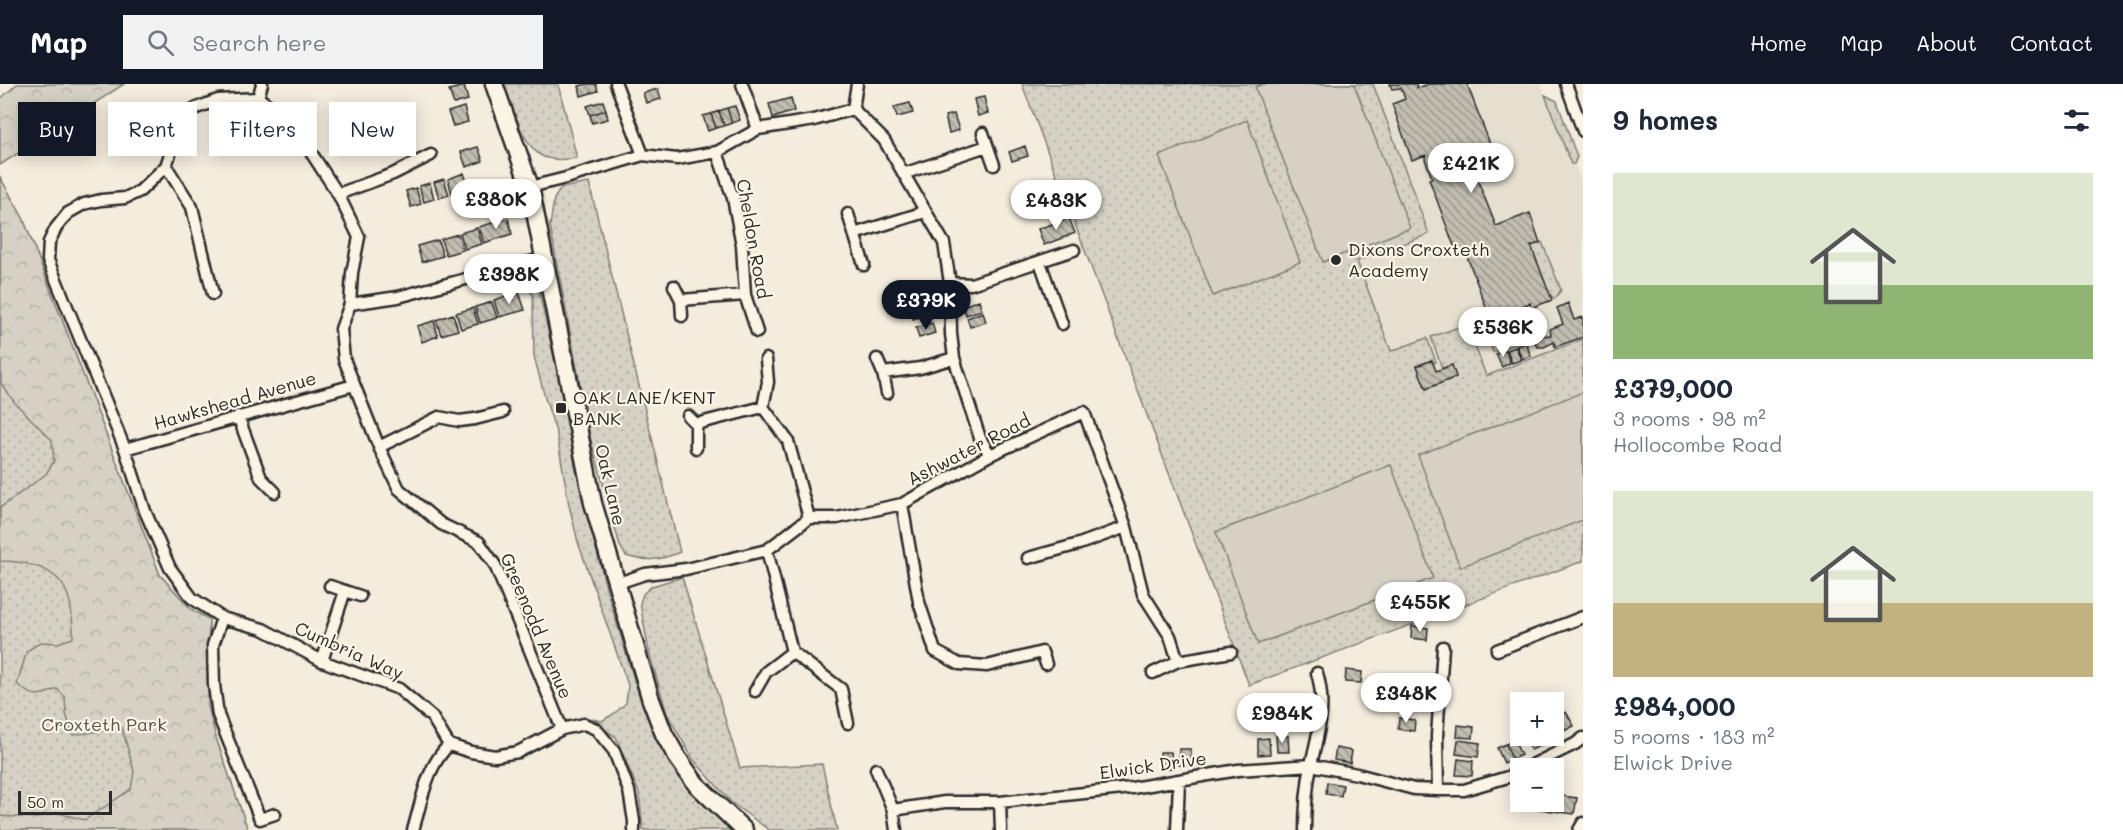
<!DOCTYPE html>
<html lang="en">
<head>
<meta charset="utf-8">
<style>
  :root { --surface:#fff; --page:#f2f2f3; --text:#1f2937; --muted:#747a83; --accent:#111827 }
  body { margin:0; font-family:Mali,sans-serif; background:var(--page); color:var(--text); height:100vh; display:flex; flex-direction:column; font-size:22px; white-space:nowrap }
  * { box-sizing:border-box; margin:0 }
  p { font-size:20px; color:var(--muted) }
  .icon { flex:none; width:33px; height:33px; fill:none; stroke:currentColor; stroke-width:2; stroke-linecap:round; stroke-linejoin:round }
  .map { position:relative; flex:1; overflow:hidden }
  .drawer { display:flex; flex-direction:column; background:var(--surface); width:540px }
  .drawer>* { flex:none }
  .hud { position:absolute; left:18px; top:18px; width:570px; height:54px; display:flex; gap:12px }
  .tools { position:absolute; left:1510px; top:608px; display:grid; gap:12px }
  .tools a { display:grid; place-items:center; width:54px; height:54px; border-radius:0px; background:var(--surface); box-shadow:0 3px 15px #0003; font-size:30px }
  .scale { position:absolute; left:18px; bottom:15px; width:94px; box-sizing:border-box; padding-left:6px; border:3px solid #2b2b2b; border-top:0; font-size:16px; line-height:21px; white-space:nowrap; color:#2b2b2b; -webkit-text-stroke:4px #fcf5e5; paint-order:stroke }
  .price { position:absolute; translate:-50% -51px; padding:0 14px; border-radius:21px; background:#fff; color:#222; font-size:20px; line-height:39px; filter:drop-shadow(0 2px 3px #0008) }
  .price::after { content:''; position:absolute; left:50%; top:36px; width:18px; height:14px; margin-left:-9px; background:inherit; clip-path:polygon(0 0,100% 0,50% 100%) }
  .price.active { background:var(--accent); color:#fff }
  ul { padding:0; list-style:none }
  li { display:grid; align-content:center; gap:12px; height:318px; padding:0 30px }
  li span { display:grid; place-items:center; height:186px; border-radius:0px; color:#555 }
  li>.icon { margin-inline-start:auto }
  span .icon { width:108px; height:108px; fill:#fffc; stroke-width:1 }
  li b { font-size:26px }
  h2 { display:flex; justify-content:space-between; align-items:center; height:72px; padding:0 30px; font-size:26px }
  .pill { padding:0 21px; border-radius:0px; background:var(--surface); box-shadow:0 3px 15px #0003; font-size:21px; line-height:54px }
  .pill.active { background:var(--accent); color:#fff }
  header { display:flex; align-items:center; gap:36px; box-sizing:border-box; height:84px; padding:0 30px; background:var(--accent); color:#fff }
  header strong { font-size:28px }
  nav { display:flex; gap:33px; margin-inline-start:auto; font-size:21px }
  .search { width:420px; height:54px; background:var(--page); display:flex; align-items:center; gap:15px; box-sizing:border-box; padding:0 21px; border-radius:0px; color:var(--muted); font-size:22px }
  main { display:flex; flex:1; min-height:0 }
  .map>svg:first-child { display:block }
</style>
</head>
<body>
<header>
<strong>Map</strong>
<div class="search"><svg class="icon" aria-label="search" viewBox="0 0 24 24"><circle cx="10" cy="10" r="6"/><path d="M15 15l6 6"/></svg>Search here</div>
<nav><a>Home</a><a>Map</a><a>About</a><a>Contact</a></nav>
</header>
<main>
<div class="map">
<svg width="1583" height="746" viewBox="0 0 1583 746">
  <defs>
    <pattern id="grass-dots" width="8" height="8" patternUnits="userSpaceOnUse" patternTransform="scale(1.5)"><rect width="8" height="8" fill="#d6d1c4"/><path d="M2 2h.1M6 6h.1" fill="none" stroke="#b8b4a9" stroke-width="1.8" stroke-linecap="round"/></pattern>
    <pattern id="forest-crowns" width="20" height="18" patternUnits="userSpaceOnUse" patternTransform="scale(1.5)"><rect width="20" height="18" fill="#d6d1c4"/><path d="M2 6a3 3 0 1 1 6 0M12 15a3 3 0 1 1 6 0" fill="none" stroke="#b8b4a9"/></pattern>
    <pattern id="building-back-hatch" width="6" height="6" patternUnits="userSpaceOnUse" patternTransform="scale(1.5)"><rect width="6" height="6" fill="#c2bdb1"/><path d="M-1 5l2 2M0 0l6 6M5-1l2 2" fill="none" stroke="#9e9a90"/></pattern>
  </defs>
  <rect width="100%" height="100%" fill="#f4edde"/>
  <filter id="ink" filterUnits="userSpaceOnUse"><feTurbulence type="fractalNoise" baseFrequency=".0167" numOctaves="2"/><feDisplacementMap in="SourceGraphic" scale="12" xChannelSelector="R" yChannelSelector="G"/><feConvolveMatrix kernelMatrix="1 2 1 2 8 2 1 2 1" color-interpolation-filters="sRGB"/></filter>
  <g filter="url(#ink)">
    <!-- built -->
    <path fill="#e5dfd0" d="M 1022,0 L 1541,0 L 1545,11 L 1557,17 L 1577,73 L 1575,80 L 1580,95 L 1583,97 L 1583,255 L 1177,411 Z"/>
    <!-- grass -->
    <path fill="url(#grass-dots)" stroke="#807e78" stroke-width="1.5" d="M 504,0 L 558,0 L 577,74 C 566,75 555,77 544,73 C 522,64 513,21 504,0 Z
      M 1022,0 L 1373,0 L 1429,150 L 1357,177 L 1391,267 L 1427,254 L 1436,278 L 1433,279 L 1431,276 L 1417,282 L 1426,305 L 1456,293 L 1452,281 L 1442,284 L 1431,253 L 1467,240 L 1486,292 L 1583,255 L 1583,477 L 1249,601 Z
      M 1545,11 L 1557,17 L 1577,73 L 1574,80 L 1571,80 Z
      M 0,93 L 23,134 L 160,491 L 192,526 L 209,535 L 208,622 L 216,654 L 248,746 L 0,746 Z
      M 589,99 L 680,468 C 661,476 646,478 626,472 L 620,462 L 590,353 L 550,142 L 554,115 L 561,104 Z
      M 1542,158 L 1561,206 L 1555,215 L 1549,210 L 1531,162 Z
      M 513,194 L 532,196 L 538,204 L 555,277 L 576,386 L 607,507 L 638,608 L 655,651 L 681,695 L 732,746 L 643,746 L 639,709 L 616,653 L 587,634 L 602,637 L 615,629 L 626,619 L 628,601 L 578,458 L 569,421 L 557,351 L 545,314 L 534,272 L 533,211 L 525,201 Z
      M 682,493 L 740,684 L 822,680 L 837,746 L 769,746 L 732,719 L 693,675 L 667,630 L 649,568 L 640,519 L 643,510 L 652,502 Z"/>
    <!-- forest -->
    <path fill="url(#forest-crowns)" stroke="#807e78" stroke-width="1.5" d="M 17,0 L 124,0 L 0,81 L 0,15 Z
      M 0,93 L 23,134 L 160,491 L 192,526 L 209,535 L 208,622 L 216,654 L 248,746 L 0,746 L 0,732 L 37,734 L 58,729 L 85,736 L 131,705 L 134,687 L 122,644 L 73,651 L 66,630 L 65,613 L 57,605 C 39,613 32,614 17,600 L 27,567 L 41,558 L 58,559 L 73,554 C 73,538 72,517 64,503 C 52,482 21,477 0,477 L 0,424 L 46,390 L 54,377 L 52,356 L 15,319 L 1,299 Z"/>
    <!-- garden -->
    <path fill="#d6d1c4" stroke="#807e78" stroke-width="1.5" d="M 1264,0 L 1354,0 L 1410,144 L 1323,178 L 1255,3 Z
      M 1247,36 L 1300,178 L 1213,212 L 1159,72 Z
      M 1522,243 L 1526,256 L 1493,268 L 1488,256 Z
      M 1583,308 L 1583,436 L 1460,483 L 1418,371 Z
      M 1391,381 L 1433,494 L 1258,560 L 1216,448 Z"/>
    <!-- building -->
    <path fill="url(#building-back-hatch)" stroke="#2b2b2b" stroke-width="1.5" d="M 586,0 L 596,0 L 598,7 L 581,12 L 579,2 Z
      M 1390,0 L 1416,0 L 1417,4 L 1429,0 L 1467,0 L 1497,78 L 1474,87 L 1496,142 L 1530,129 L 1540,159 L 1531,162 L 1552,216 L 1531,224 L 1530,219 L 1490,234 L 1465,167 L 1459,170 L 1455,161 L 1454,162 L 1429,95 L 1432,94 L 1425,75 L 1426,71 L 1412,76 L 1392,20 L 1405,15 L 1401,4 L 1392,5 Z
      M 464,2 L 468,16 L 454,20 L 449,6 Z
      M 658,5 L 661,15 L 646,19 L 643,9 Z
      M 984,13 L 988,29 L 978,32 L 974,15 Z
      M 791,14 L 794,27 L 773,34 L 769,20 Z
      M 603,17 L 606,26 L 590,31 L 587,22 Z
      M 910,19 L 913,29 L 897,33 L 894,23 Z
      M 735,22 L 740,36 L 732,39 L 727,24 Z
      M 464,23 L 468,38 L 453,42 L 448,28 Z
      M 727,24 L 732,39 L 724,42 L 719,27 Z
      M 606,26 L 608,35 L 592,39 L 590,31 Z
      M 719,27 L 724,42 L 716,44 L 711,30 Z
      M 711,30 L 716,44 L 708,47 L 703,32 Z
      M 954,30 L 959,46 L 949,49 L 945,32 Z
      M 1025,62 L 1028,72 L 1012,77 L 1009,68 Z
      M 478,63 L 483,77 L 466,83 L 461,68 Z
      M 464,89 L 469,105 L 452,110 L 448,95 Z
      M 444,95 L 449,111 L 439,114 L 434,98 Z
      M 1035,96 L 1038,106 L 1022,111 L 1019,102 Z
      M 430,99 L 434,115 L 424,118 L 419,102 Z
      M 416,104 L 421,120 L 411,123 L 406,107 Z
      M 508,134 L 512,150 L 484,159 L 479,143 Z
      M 1069,134 L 1075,149 L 1044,161 L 1038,145 Z
      M 477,144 L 482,160 L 465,165 L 460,149 Z
      M 458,150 L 463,166 L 446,171 L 441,155 Z
      M 438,156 L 443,172 L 422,178 L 417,162 Z
      M 519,208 L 525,226 L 499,233 L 494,216 Z
      M 979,216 L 982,226 L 966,231 L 963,222 Z
      M 492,218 L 497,234 L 480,239 L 475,223 Z
      M 1568,219 L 1574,236 L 1583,233 L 1583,253 L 1555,263 L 1554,258 L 1544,263 L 1537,263 L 1535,258 L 1541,254 L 1540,252 L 1551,251 L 1550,245 L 1563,240 L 1557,224 Z
      M 926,220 L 929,230 L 913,235 L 910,226 Z
      M 473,224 L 478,240 L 461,245 L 456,229 Z
      M 983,228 L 986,238 L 970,243 L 967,234 Z
      M 453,230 L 458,246 L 441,251 L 436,236 Z
      M 434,237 L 438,252 L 422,258 L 417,242 Z
      M 932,239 L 935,249 L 919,254 L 916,244 Z
      M 1526,259 L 1531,272 L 1522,275 L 1517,262 Z
      M 1516,263 L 1521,276 L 1512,279 L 1507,266 Z
      M 1506,266 L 1510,279 L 1502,283 L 1496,270 Z
      M 1432,276 L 1436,287 L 1452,281 L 1456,293 L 1426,305 L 1417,282 Z
      M 1412,542 L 1428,544 L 1427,556 L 1411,554 Z
      M 1346,586 L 1362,588 L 1361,599 L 1345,598 Z
      M 1566,628 L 1574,642 L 1566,646 L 1558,632 Z
      M 1558,632 L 1566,646 L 1558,651 L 1554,644 L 1554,635 Z
      M 1399,634 L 1415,636 L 1414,647 L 1398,645 Z
      M 1458,641 L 1474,643 L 1473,654 L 1457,653 Z
      M 1534,651 L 1540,662 L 1531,666 L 1524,652 Z
      M 1534,651 L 1544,651 L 1548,658 L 1540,662 Z
      M 1276,652 L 1288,652 L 1289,668 L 1277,668 Z
      M 1269,654 L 1270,670 L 1258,671 L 1258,655 Z
      M 1458,656 L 1480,659 L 1478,673 L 1456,670 Z
      M 1514,656 L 1521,671 L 1512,675 L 1506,660 Z
      M 1506,660 L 1512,675 L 1504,679 L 1497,664 Z
      M 1336,664 L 1352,667 L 1350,679 L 1334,676 Z
      M 1179,665 L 1191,665 L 1191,681 L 1179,681 Z
      M 1160,668 L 1171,668 L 1172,684 L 1160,684 Z
      M 1458,675 L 1473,677 L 1472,692 L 1456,691 Z
      M 1327,698 L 1343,701 L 1341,712 L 1326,710 Z
      M 1520,706 L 1521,717 L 1533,717 L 1532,724 L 1518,722 Z
      M 1554,711 L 1562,712 L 1560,728 L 1546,726 L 1547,717 L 1554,717 Z
      M 1562,712 L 1577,714 L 1574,730 L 1560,728 Z
      M 1533,717 L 1547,717 L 1546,726 L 1532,724 Z"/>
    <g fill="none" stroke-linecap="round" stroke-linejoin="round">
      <!-- street casing -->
      <g stroke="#2b2b2b" stroke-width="15">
        <path id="street" d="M 616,0 L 643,71
          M 742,0 L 758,45
          M 1566,0 L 1583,47
          M 258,14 L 262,0
          M 853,25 L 884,56 L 944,159 L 950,199 L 951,250 L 954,274 L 980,354 L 990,371
          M 983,49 L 994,81
          M 717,68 L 733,114 L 742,161 L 745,211 L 757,248
          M 166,82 L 192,123 L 213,210
          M 903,90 L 987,62
          M 530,103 L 566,94 L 643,71 L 677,75 L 717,68 L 758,45 L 814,36 L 853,25 L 857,0
          M 338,110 L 393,90 L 431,71
          M 848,130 L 864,181
          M 854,150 L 925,128
          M 1040,178 L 1062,240
          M 950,199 L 971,200 L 1074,166
          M 674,202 L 681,216 L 682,232
          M 681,216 L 745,211
          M 350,220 L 398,213 L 545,174
          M 766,275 L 768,298 L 763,323 L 788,357 L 809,434
          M 877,275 L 883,289 L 887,309
          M 883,289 L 920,284 L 954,274
          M 238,332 L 261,394 L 275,408
          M 688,332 L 696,340 L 696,364
          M 696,340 L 763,323
          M 379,363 L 439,333 L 459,337 L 475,335 L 503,328
          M 125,365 L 354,301
          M 902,420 L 919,518 L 935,567 L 959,580 L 987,582 L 1042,568 L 1046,580
          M 767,466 L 792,568 L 841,605 L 848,639
          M 1028,474 L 1079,460 L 1126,443
          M 615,500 L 645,490 L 686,485 L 767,466 L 809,434 L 837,434 L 902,420 L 990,371 L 1084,328 L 1126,443 L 1143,510 L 1170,552 L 1178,577
          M 330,502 L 360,512
          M 222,534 L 213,561 L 214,601 L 218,631 L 260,735 L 275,730
          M 1497,566 L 1583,533
          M 322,577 L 345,507
          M 1153,589 L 1178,577 L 1231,568
          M 755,607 L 766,588 L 792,568
          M 562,645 L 495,481 L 479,458 L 441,440 L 399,405 L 379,363 L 344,275 L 341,245 L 350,220 L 352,189 L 359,153 L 338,110 L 297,47 L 281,29 L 258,14 L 218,16 L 194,25 L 179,43 L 166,82 L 140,107 L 125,114 L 101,116 L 84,120 L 68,129 L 56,144 L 49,158 L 48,176 L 125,365 L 145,427 L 170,484 L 192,514 L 222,534 L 263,545 L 322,577 L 399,605 L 432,633 L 449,661 L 471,668 L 495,672 L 518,668 L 562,645 L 584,640 L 596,645 L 614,667 L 629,707 L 634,737 L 634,746
          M 1526,684 L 1575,660 L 1583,654
          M 876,685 L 893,726 L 896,746
          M 1438,706 L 1437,652 L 1443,563
          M 1000,718 L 1001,746
          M 893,726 L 945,718 L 1000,718 L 1132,704 L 1238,686 L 1311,681 L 1357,690 L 1414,705 L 1438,706 L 1464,706 L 1511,692 L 1521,686
          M 413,746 C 422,717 426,683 449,661
          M 1177,746 L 1179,697
          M 1305,746 C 1305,724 1307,702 1311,681 C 1318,648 1327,623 1317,589
          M 1579,746 L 1583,739"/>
      </g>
      <!-- secondary casing -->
      <g stroke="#2b2b2b" stroke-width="21">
        <path id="secondary" d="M 494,0 L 530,103 L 593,419 L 651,616 L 664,650 L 677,673 L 696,700 L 744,746"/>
      </g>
      <!-- street -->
      <use href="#street" stroke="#fcf5e5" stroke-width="10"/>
      <!-- secondary -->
      <use href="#secondary" stroke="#fcf5e5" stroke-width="16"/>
    </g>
  </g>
  <!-- markers -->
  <g fill="#2b2b2b" stroke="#fcf5e5" stroke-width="2">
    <circle cx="1336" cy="176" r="6"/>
    <rect x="555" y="318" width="12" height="12" rx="3"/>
  </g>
  <g text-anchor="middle" stroke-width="4.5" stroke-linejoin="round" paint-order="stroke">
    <!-- street labels -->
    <g font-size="18" fill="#2b2b2b" stroke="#fcf5e5">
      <text transform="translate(753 155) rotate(80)" y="6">Cheldon Road</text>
      <text transform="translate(235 317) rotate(-16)" y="6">Hawkshead Avenue</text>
      <text transform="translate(969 366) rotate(-27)" y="6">Ashwater Road</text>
      <text transform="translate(610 401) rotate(77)" y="6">Oak Lane</text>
      <text transform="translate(536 542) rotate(67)" y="6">Greenodd Avenue</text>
      <text transform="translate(349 567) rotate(24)" y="6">Cumbria Way</text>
      <text transform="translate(1153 682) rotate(-8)" y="6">Elwick Drive</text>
    </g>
    <!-- poi labels -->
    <g font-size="18" fill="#2b2b2b" stroke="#fcf5e5" text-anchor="start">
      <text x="1348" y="172">Dixons Croxteth<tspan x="1348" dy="21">Academy</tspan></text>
      <text x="573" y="320">OAK LANE/KENT<tspan x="573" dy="21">BANK</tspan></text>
    </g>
    <!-- park labels -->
    <g font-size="18" fill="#565451" stroke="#fcf5e5">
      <text x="104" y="647">Croxteth Park</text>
    </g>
  </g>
</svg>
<div class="tools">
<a>+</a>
<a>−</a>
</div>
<div class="scale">50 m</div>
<b class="price" style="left:1471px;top:110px">£421K</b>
<b class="price" style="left:496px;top:146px">£380K</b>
<b class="price" style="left:1056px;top:147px">£483K</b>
<b class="price" style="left:509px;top:221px">£398K</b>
<b class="price active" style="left:926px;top:247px">£379K</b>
<b class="price" style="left:1503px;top:274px">£536K</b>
<b class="price" style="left:1420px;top:549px">£455K</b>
<b class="price" style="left:1406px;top:640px">£348K</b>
<b class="price" style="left:1282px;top:660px">£984K</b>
<div class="hud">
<a class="pill active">Buy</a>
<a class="pill">Rent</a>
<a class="pill">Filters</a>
<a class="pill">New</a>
</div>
</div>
<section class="drawer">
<h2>9 homes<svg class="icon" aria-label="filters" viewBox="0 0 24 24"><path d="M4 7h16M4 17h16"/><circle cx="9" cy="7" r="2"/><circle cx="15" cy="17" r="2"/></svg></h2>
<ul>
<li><span style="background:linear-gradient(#dfe7d0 60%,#8fb573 0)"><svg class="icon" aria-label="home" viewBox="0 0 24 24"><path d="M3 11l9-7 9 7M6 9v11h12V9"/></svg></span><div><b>£379,000</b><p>3 rooms · 98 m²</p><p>Hollocombe Road</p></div></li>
<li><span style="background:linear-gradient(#dfe7d0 60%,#c2b280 0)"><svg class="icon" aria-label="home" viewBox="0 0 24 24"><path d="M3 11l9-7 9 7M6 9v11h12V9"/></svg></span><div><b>£984,000</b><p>5 rooms · 183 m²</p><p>Elwick Drive</p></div></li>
</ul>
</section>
</main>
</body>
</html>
